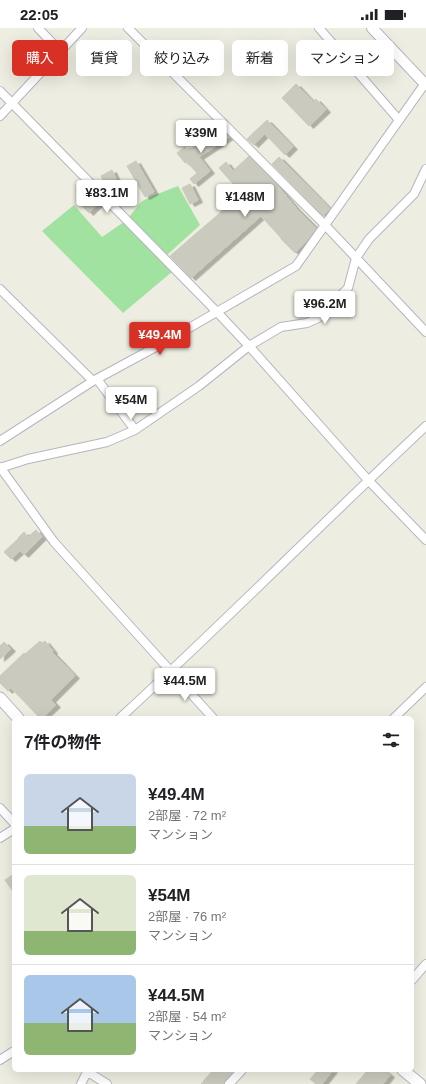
<!DOCTYPE html>
<html lang="ja">
<head>
<meta charset="utf-8">
<style>
  :root { --surface:#fff; --page:#f2f2f2; --text:#202124; --muted:#757577; --line:#e0e0e0; --accent:#d93025 }
  body { margin:0; font-family:Arial,"Noto Sans JP",sans-serif; background:var(--page); color:var(--text); height:100vh; display:flex; flex-direction:column; font-size:15px; white-space:nowrap }
  * { box-sizing:border-box; margin:0 }
  p { font-size:13px; color:var(--muted) }
  .icon { flex:none; width:22px; height:22px; fill:none; stroke:currentColor; stroke-width:2; stroke-linecap:round; stroke-linejoin:round }
  .map { position:relative; flex:1; overflow:hidden }
  .sheet { position:absolute; left:12px; top:688px; width:402px; height:356px; display:flex; flex-direction:column; background:var(--surface); border-radius:6px; box-shadow:0 4px 16px #0002 }
  .sheet>* { flex:none }
  .top-card { position:absolute; left:12px; top:12px; width:402px; height:36px; display:flex; gap:8px }
  .price { position:absolute; translate:-50% -34px; padding:0 9px; border-radius:4px; background:#fff; color:#222; font-size:13px; line-height:26px; filter:drop-shadow(0 1px 2px #0008) }
  .price::after { content:''; position:absolute; left:50%; top:24px; width:12px; height:9px; margin-left:-6px; background:inherit; clip-path:polygon(0 0,100% 0,50% 100%) }
  .price.active { background:var(--accent); color:#fff }
  ul { padding:0; list-style:none }
  li { display:flex; align-items:center; gap:12px; height:100px; padding:0 12px }
  li+li { border-top:1px solid var(--line) }
  li span { display:grid; place-items:center; flex:none; width:112px; height:80px; border-radius:6px; color:#555 }
  li>.icon { margin-inline-start:auto }
  span .icon { width:48px; height:48px; fill:#fffc; stroke-width:1 }
  li b { font-size:17px }
  h2 { display:flex; justify-content:space-between; align-items:center; height:48px; padding:0 12px; font-size:17px }
  .chip { padding:0 14px; border-radius:6px; background:var(--surface); box-shadow:0 4px 16px #0002; font-size:14px; line-height:36px }
  .chip.active { background:var(--accent); color:#fff }
  .status { display:flex; justify-content:space-between; align-items:center; height:28px; padding:0 20px; background:var(--surface); direction:ltr }
  .status svg { height:11px; fill:currentColor }
  .map>svg:first-child { display:block }
</style>
</head>
<body>
<div class="status"><b>22:05</b><svg viewBox="0 0 49 12"><path d="M0 12V9h3v3zM5 12V6h3v6zM10 12V3h3v9zM15 12V0h3v12zM26 1h20v11H26zM47 4h2v5h-2z"/></svg></div>
<div class="map">
<svg width="426" height="1056" viewBox="0 0 426 1056">
  <defs>
    <filter id="shadow"><feDropShadow dx="4.5" dy="2.5" stdDeviation="0" flood-color="#0004"/></filter>
  </defs>
  <rect width="100%" height="100%" fill="#eeede1"/>
  <!-- green -->
  <path fill="#a1e2a1" d="M 178,158 L 200,197 L 167,227 L 129,189 L 142,173 L 155,167 Z
    M 74,177 L 102,209 L 124,194 L 173,243 L 123,285 L 42,203 Z"/>
  <!-- building -->
  <path fill="#cacabf" stroke="#cacaba" filter="url(#shadow)" d="M 296,56 L 313,74 L 316,71 L 326,82 L 309,98 L 282,70 Z
    M 267,92 L 293,119 L 285,127 L 265,106 L 254,117 L 247,111 Z
    M 222,101 L 229,109 L 199,129 L 210,143 L 194,156 L 190,151 L 197,145 L 187,134 L 185,135 L 177,125 L 185,119 L 187,122 L 189,120 L 191,121 Z
    M 249,128 L 277,157 L 296,180 L 316,200 L 308,211 L 295,225 L 281,211 L 281,210 L 261,188 L 191,250 L 170,228 L 242,166 L 219,140 L 226,134 L 233,143 Z
    M 279,129 L 330,181 L 323,188 L 272,136 Z
    M 136,133 L 154,164 L 145,169 L 127,138 Z
    M 112,142 L 116,151 L 105,157 L 101,148 Z
    M 190,156 L 198,172 L 190,176 L 182,160 Z
    M 92,167 L 100,174 L 89,185 L 81,177 Z
    M 36,502 L 42,509 L 24,527 L 20,523 L 11,531 L 4,524 L 19,510 L 18,510 L 24,504 L 28,509 Z
    M 40,613 L 42,615 L 45,613 L 53,623 L 52,624 L 75,648 L 51,672 L 56,677 L 42,690 L 40,690 L 11,660 L 8,663 L 0,655 L 0,648 L 24,625 L 25,626 Z
    M 4,614 L 11,621 L 0,631 L 0,618 Z
    M 14,846 L 14,865 L 5,852 Z
    M 213,1042 L 234,1042 L 225,1052 L 223,1056 L 201,1056 Z
    M 318,1042 L 333,1042 L 322,1056 L 316,1056 L 310,1051 Z
    M 368,1042 L 384,1042 L 390,1047 L 383,1056 L 356,1056 Z"/>
  <g fill="none" stroke-linecap="round" stroke-linejoin="round">
    <!-- minor casing -->
    <g stroke="#b7b4c0" stroke-width="10">
      <path id="minor" d="M 38,0 L 60,23
        M 128,0 L 325,197 L 426,304
        M 319,0 L 399,92
        M 0,63 L 217,284 L 249,318 L 368,452 L 426,512
        M 0,88 L 82,0
        M 0,261 L 93,353
        M 97,351 L 135,402
        M 0,413 L 93,353 L 165,314 L 296,238 L 426,54
        M 0,439 L 54,514 L 213,690
        M 0,440 L 28,431 L 107,414 L 135,402 L 199,358 L 249,318 L 281,299 L 307,295 L 318,290 L 348,260 L 356,230 L 369,211 L 414,166 L 426,141
        M 120,690 C 224,595 323,494 426,398
        M 394,690 L 426,659
        M 0,780 L 14,795
        M 0,810 L 14,801
        M 412,952 L 426,936
        M 0,1032 L 14,1023
        M 88,1044 L 107,1056
        M 81,1056 L 88,1042
        M 229,1056 L 242,1042"/>
    </g>
    <!-- tertiary casing -->
    <g stroke="#b7b4c0" stroke-width="12">
      <path id="tertiary" d="M 372,0 L 426,57"/>
    </g>
    <!-- secondary casing -->
    <g stroke="#b7b4c0" stroke-width="13">
      <path id="secondary" d="M 0,670 L 18,690
        M 403,1042 L 420,1056"/>
    </g>
    <!-- minor -->
    <use href="#minor" stroke="#fff" stroke-width="8"/>
    <!-- tertiary -->
    <use href="#tertiary" stroke="#fff" stroke-width="10"/>
    <!-- secondary -->
    <use href="#secondary" stroke="#fff" stroke-width="11"/>
  </g>
</svg>
<b class="price" style="left:201px;top:126px">¥39M</b>
<b class="price" style="left:107px;top:186px">¥83.1M</b>
<b class="price" style="left:245px;top:190px">¥148M</b>
<b class="price" style="left:325px;top:297px">¥96.2M</b>
<b class="price active" style="left:160px;top:328px">¥49.4M</b>
<b class="price" style="left:131px;top:393px">¥54M</b>
<b class="price" style="left:185px;top:674px">¥44.5M</b>
<div class="top-card">
<a class="chip active">購入</a>
<a class="chip">賃貸</a>
<a class="chip">絞り込み</a>
<a class="chip">新着</a>
<a class="chip">マンション</a>
</div>
<section class="sheet">
<h2>7件の物件<svg class="icon" aria-label="filters" viewBox="0 0 24 24"><path d="M4 7h16M4 17h16"/><circle cx="9" cy="7" r="2"/><circle cx="15" cy="17" r="2"/></svg></h2>
<ul>
<li><span style="background:linear-gradient(#c9d6e8 65%,#8fb573 0)"><svg class="icon" aria-label="home" viewBox="0 0 24 24"><path d="M3 11l9-7 9 7M6 9v11h12V9"/></svg></span><div><b>¥49.4M</b><p>2部屋 · 72 m²</p><p>マンション</p></div></li>
<li><span style="background:linear-gradient(#dfe7d0 70%,#8fb573 0)"><svg class="icon" aria-label="home" viewBox="0 0 24 24"><path d="M3 11l9-7 9 7M6 9v11h12V9"/></svg></span><div><b>¥54M</b><p>2部屋 · 76 m²</p><p>マンション</p></div></li>
<li><span style="background:linear-gradient(#a9c7e8 60%,#8fb573 0)"><svg class="icon" aria-label="home" viewBox="0 0 24 24"><path d="M3 11l9-7 9 7M6 9v11h12V9"/></svg></span><div><b>¥44.5M</b><p>2部屋 · 54 m²</p><p>マンション</p></div></li>
</ul>
</section>
</div>
</body>
</html>
